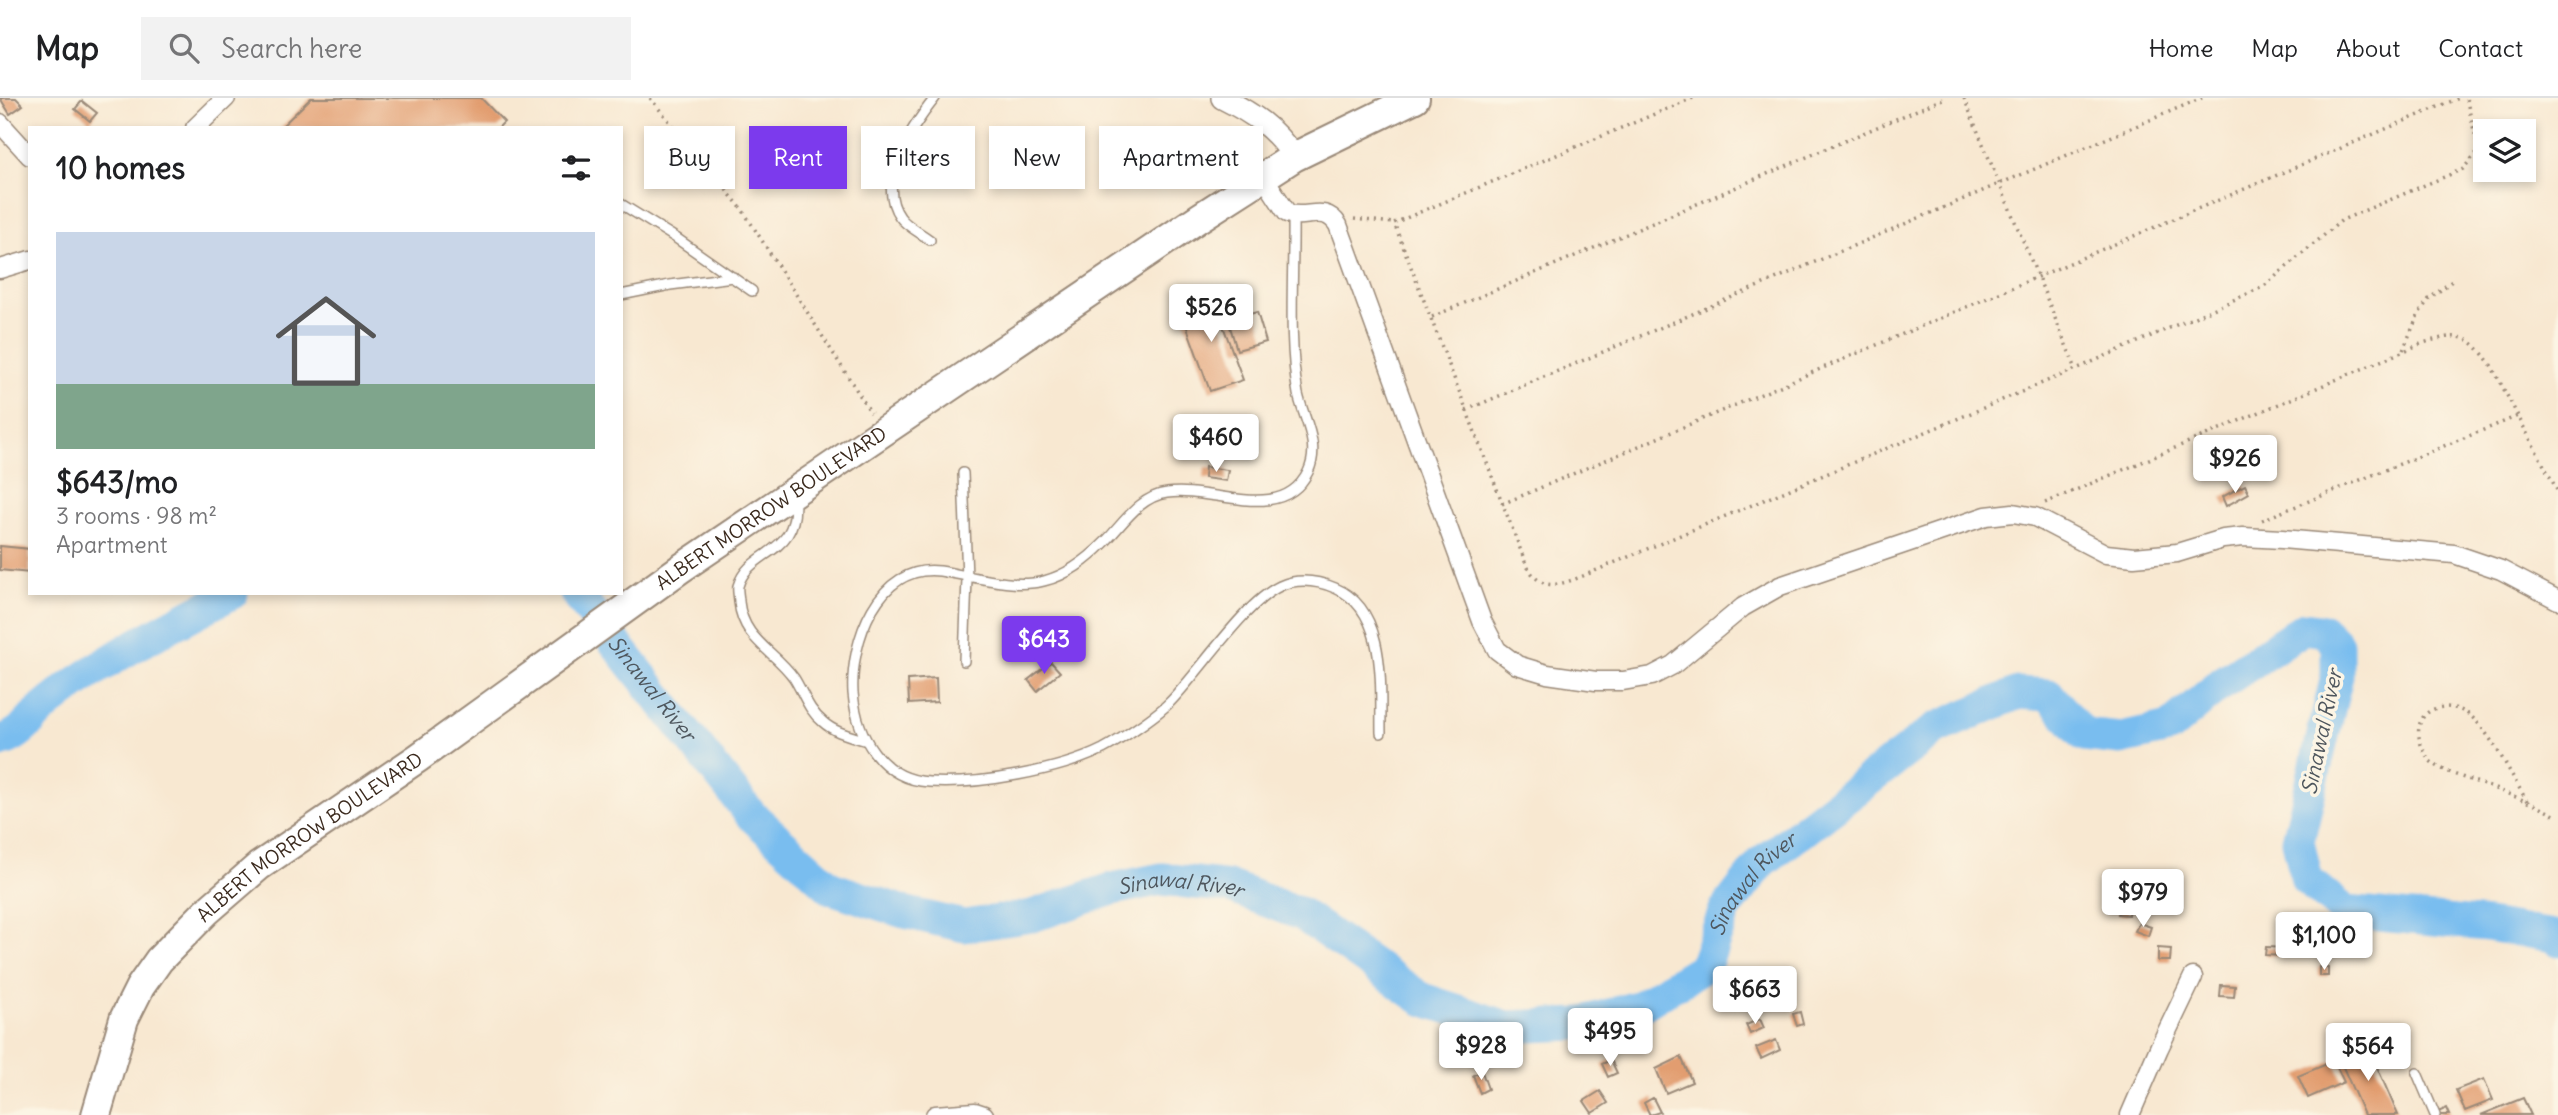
<!DOCTYPE html>
<html lang="en">
<head>
<meta charset="utf-8">
<style>
  :root { --surface:#fff; --page:#f2f2f2; --text:#202124; --muted:#757577; --line:#e0e0e0; --accent:#7c3aed }
  body { margin:0; font-family:Delius,sans-serif; background:var(--page); color:var(--text); height:100vh; display:flex; flex-direction:column; font-size:26px; white-space:nowrap }
  * { box-sizing:border-box; margin:0 }
  p { font-size:23px; color:var(--muted) }
  .icon { flex:none; width:38px; height:38px; fill:none; stroke:currentColor; stroke-width:2; stroke-linecap:round; stroke-linejoin:round }
  .map { position:relative; flex:1; overflow:hidden }
  .drawer { position:absolute; left:28px; top:28px; width:595px; height:469px; display:flex; flex-direction:column; background:var(--surface); border-radius:0px; box-shadow:0 4px 10px #0003 }
  .drawer>* { flex:none }
  .guide { position:absolute; left:644px; top:28px; width:665px; height:63px; display:flex; gap:14px }
  .controls { position:absolute; left:2473px; top:21px; display:grid; gap:14px }
  .controls a { display:grid; place-items:center; width:63px; height:63px; border-radius:0px; background:var(--surface); box-shadow:0 4px 10px #0003; font-size:35px }
  .price { position:absolute; translate:-50% -60px; padding:0 16px; border-radius:7px; background:#fff; color:#222; font-size:23px; line-height:46px; filter:drop-shadow(0 2px 4px #0008) }
  .price::after { content:''; position:absolute; left:50%; top:42px; width:21px; height:16px; margin-left:-10px; background:inherit; clip-path:polygon(0 0,100% 0,50% 100%) }
  .price.current { background:var(--accent); color:#fff }
  ul { padding:0; list-style:none }
  li { display:grid; align-content:center; gap:14px; height:371px; padding:0 28px }
  li+li { border-top:2px solid var(--line) }
  li span { display:grid; place-items:center; height:217px; border-radius:0px; color:#555 }
  li>.icon { margin-inline-start:auto }
  span .icon { width:126px; height:126px; fill:#fffc; stroke-width:1 }
  li b { font-size:30px }
  h2 { display:flex; justify-content:space-between; align-items:center; height:84px; padding:0 28px; font-size:30px }
  .tag { padding:0 24px; border-radius:0px; background:var(--surface); box-shadow:0 4px 10px #0003; font-size:24px; line-height:63px }
  .tag.current { background:var(--accent); color:#fff }
  header { display:flex; align-items:center; gap:42px; box-sizing:border-box; height:98px; padding:0 35px; background:var(--surface); border-bottom:2px solid var(--line) }
  header strong { font-size:33px }
  nav { display:flex; gap:38px; margin-inline-start:auto; font-size:24px }
  .search { width:490px; height:63px; background:var(--page); display:flex; align-items:center; gap:18px; box-sizing:border-box; padding:0 24px; border-radius:0px; color:var(--muted); font-size:26px }
  .map>svg:first-child { display:block }
</style>
</head>
<body>
<header>
<strong>Map</strong>
<div class="search"><svg class="icon" aria-label="search" viewBox="0 0 24 24"><circle cx="10" cy="10" r="6"/><path d="M15 15l6 6"/></svg>Search here</div>
<nav><a>Home</a><a>Map</a><a>About</a><a>Contact</a></nav>
</header>
<div class="map">
<svg width="2558" height="1017" viewBox="0 0 2558 1017">
  <rect width="100%" height="100%" fill="#fcf5e5"/>
  <filter id="ink" filterUnits="userSpaceOnUse"><feTurbulence type="fractalNoise" baseFrequency=".0143" numOctaves="2"/><feDisplacementMap in="SourceGraphic" scale="14" xChannelSelector="R" yChannelSelector="G"/><feConvolveMatrix kernelMatrix="1 2 1 2 8 2 1 2 1" color-interpolation-filters="sRGB"/></filter>
  <filter id="wash" filterUnits="userSpaceOnUse"><feTurbulence type="fractalNoise" baseFrequency=".00686" numOctaves="4" result="noise"/><feDisplacementMap in="SourceGraphic" scale="28" xChannelSelector="R" yChannelSelector="G"/><feGaussianBlur stdDeviation="1.57" result="paint"/><feColorMatrix in="noise" values="0 0 0 0 0 0 0 0 0 0 0 0 0 0 0 0 0 1.4 0 .05"/><feComposite in="paint" operator="in"/></filter>
  <g filter="url(#wash)">
    <rect width="100%" height="100%" fill="#f8e8d1"/>
    <g fill="none" stroke-linecap="round" stroke-linejoin="round">
      <!-- river -->
      <g stroke="#79bdef" stroke-width="33">
        <path id="s1" d="M 576,495 L 751,717 L 831,790 L 904,814 L 964,828 L 1032,818 L 1112,791 L 1162,781 L 1230,789 L 1301,816 L 1422,901 L 1507,929 L 1577,926 L 1640,908 L 1705,868 L 1725,812 L 1762,764 L 1935,631 L 2018,595 L 2049,597 L 2084,637 L 2121,641 L 2169,630 L 2222,585 L 2304,530 L 2324,533 L 2337,546 L 2337,578 L 2298,743 L 2307,782 L 2346,814 L 2488,827 L 2553,838 L 2558,842"/>
        <path d="M 0,643 C 20,639 31,621 46,608 C 102,561 168,530 232,495"/>
      </g>
    </g>
    <g id="blocks">
      <!-- building -->
      <path fill="#e29d6f" d="M 0,0 L 16,0 L 23,7 L 10,16 Z
        M 311,0 L 481,0 L 504,24 L 498,30 L 280,30 Z
        M 82,3 L 97,15 L 90,23 L 75,11 Z
        M 1212,198 L 1243,282 L 1210,293 L 1180,210 Z
        M 1257,214 L 1266,244 L 1237,252 L 1228,222 Z
        M 1205,369 L 1228,372 L 1226,383 L 1204,380 Z
        M 2245,387 L 2249,395 L 2226,408 L 2222,399 Z
        M 0,448 L 30,451 L 30,475 L 0,472 Z
        M 1051,564 L 1060,574 L 1037,593 L 1028,582 Z
        M 936,580 L 937,604 L 909,606 L 908,582 Z
        M 2159,792 L 2168,804 L 2159,811 L 2150,799 Z
        M 2120,808 L 2129,810 L 2128,817 L 2118,816 Z
        M 2139,825 L 2151,829 L 2148,838 L 2135,833 Z
        M 2266,849 L 2285,850 L 2284,858 L 2265,857 Z
        M 2158,850 L 2171,851 L 2170,863 L 2158,863 Z
        M 2319,869 L 2328,869 L 2328,878 L 2319,878 Z
        M 2221,887 L 2235,888 L 2234,899 L 2220,898 Z
        M 1800,914 L 1803,926 L 1797,928 L 1793,916 Z
        M 1760,921 L 1764,930 L 1750,936 L 1746,927 Z
        M 1776,942 L 1780,952 L 1761,961 L 1756,950 Z
        M 2368,948 L 2398,1017 L 2364,1017 L 2339,960 Z
        M 1681,959 L 1692,984 L 1666,995 L 1656,971 Z
        M 1611,962 L 1617,975 L 1608,979 L 1602,966 Z
        M 2334,963 L 2344,984 L 2308,1000 L 2298,978 Z
        M 1482,974 L 1488,991 L 1480,995 L 1473,977 Z
        M 2484,981 L 2493,1002 L 2465,1013 L 2456,992 Z
        M 1600,993 L 1608,1005 L 1592,1015 L 1584,1003 Z
        M 1653,1000 L 1660,1014 L 1650,1017 L 1644,1005 Z
        M 2523,1000 L 2531,1017 L 2481,1017 Z
        M 2447,1010 L 2450,1017 L 2439,1017 L 2438,1014 Z"/>
    </g>
  </g>
  <g filter="url(#ink)">
    <use href="#blocks" fill-opacity="0" stroke="#9a8978" stroke-width="2"/>
    <g fill="none" stroke-linecap="round" stroke-linejoin="round">
      <!-- service casing -->
      <g stroke="#9a8978" stroke-width="12">
        <path id="service" d="M 621,106 L 676,140 L 752,193
          M 1293,118 C 1294,174 1288,242 1298,296 C 1304,322 1321,347 1308,374 C 1282,427 1211,388 1167,395 C 1140,398 1122,427 1105,444 C 1087,462 1068,477 1044,483 C 1013,491 972,478 940,473 C 878,465 850,544 853,595 C 857,640 882,681 929,684 C 978,687 1059,673 1103,651 C 1120,642 1156,618 1169,605 C 1200,574 1244,505 1280,488 C 1298,480 1318,483 1335,490 C 1388,512 1380,589 1381,635
          M 930,142 C 921,135 906,128 900,119 C 874,82 913,28 935,0
          M 621,197 L 670,187 L 733,179
          M 963,375 L 967,480 L 964,563
          M 794,398 C 802,458 749,450 738,488 C 737,492 739,499 739,504 C 743,542 774,552 794,580 C 804,596 808,612 823,624 C 835,635 852,638 867,643
          M 2417,975 L 2435,1017"/>
      </g>
      <!-- minor casing -->
      <g stroke="#9a8978" stroke-width="21">
        <path id="minor" d="M 0,25 L 30,58
          M 195,30 L 226,0
          M 1263,78 L 1287,115 C 1306,123 1324,105 1338,127 L 1482,523 L 1497,552 L 1517,567 L 1547,576 L 1596,583 L 1623,583 L 1652,578 L 1673,567 L 1743,509 L 1780,488 L 1986,418 L 2013,415 L 2035,419 L 2106,456 L 2134,459 L 2177,455 L 2223,441 L 2243,439 L 2282,441 L 2454,456 L 2501,472 L 2558,502
          M 0,171 L 30,162
          M 935,1017 L 975,1014 L 984,1017
          M 2130,1017 L 2159,950 L 2193,879"/>
      </g>
      <!-- tertiary casing -->
      <g stroke="#9a8978" stroke-width="24">
        <path id="tertiary" d="M 1222,0 C 1252,15 1275,30 1294,59"/>
      </g>
      <!-- primary casing -->
      <g stroke="#9a8978" stroke-width="32">
        <g id="primary">
          <path id="s2" d="M 96,1017 L 124,921 L 140,889 L 159,862 L 206,814 L 259,768 L 418,660 L 680,471 L 1199,120 L 1294,59 L 1415,0"/>
        </g>
      </g>
      <!-- path -->
      <path stroke="#9a8978" stroke-width="3.5" stroke-dasharray="2 5" stroke-linecap="butt" d="M 650,0 L 742,111 L 871,315
        M 1693,0 L 1394,125 L 1526,466 C 1540,492 1553,489 1578,480 L 2076,271 L 2263,189 L 2342,122 L 2463,71 L 2479,52 L 2466,0
        M 1964,0 L 2076,271
        M 1354,121 L 1394,125
        M 1432,219 L 1945,0
        M 2403,252 L 2418,217 L 2429,201 L 2452,183
        M 1466,312 L 2202,0
        M 2045,405 L 2423,245 C 2460,234 2468,235 2491,267 L 2558,394
        M 1502,406 L 2459,0
        M 2262,422 L 2518,318
        M 2527,703 C 2513,680 2493,640 2475,622 C 2450,596 2406,611 2422,649 C 2425,655 2426,659 2430,663 C 2445,675 2466,680 2484,687 C 2510,696 2534,706 2558,719"/>
      <!-- service -->
      <use href="#service" stroke="#fff" stroke-width="9"/>
      <!-- minor -->
      <use href="#minor" stroke="#fff" stroke-width="18"/>
      <!-- tertiary -->
      <use href="#tertiary" stroke="#fff" stroke-width="21"/>
      <!-- primary -->
      <use href="#primary" stroke="#fff" stroke-width="28"/>
    </g>
  </g>
  <g text-anchor="middle" stroke-width="7" stroke-linejoin="round" paint-order="stroke">
    <!-- street labels -->
    <g font-size="19" fill="#3b2a1e" stroke="#fcf5e5">
      <text dy="7" stroke="none"><textPath href="#s2" startOffset="931">ALBERT MORROW BOULEVARD</textPath></text>
      <text dy="7" stroke="none"><textPath href="#s2" startOffset="364">ALBERT MORROW BOULEVARD</textPath></text>
    </g>
    <!-- water labels -->
    <g font-size="21" font-style="italic" fill="#4e565d" stroke="#fcf5e5">
      <text dy="7" stroke="none"><textPath href="#s1" startOffset="122">Sinawal River</textPath></text>
      <text transform="translate(2322 634) rotate(-78)" y="7">Sinawal River</text>
      <text dy="7" stroke="none"><textPath href="#s1" startOffset="1424">Sinawal River</textPath></text>
      <text dy="7" stroke="none"><textPath href="#s1" startOffset="752">Sinawal River</textPath></text>
    </g>
  </g>
</svg>
<div class="controls">
<a><svg class="icon" aria-label="layers" viewBox="0 0 24 24"><path d="M12 4l9 5-9 5-9-5zM3 14l9 5 9-5"/></svg></a>
</div>
<b class="price" style="left:1211px;top:246px">$526</b>
<b class="price" style="left:1216px;top:376px">$460</b>
<b class="price" style="left:2235px;top:397px">$926</b>
<b class="price current" style="left:1044px;top:578px">$643</b>
<b class="price" style="left:2143px;top:831px">$979</b>
<b class="price" style="left:2324px;top:874px">$1,100</b>
<b class="price" style="left:1755px;top:928px">$663</b>
<b class="price" style="left:1610px;top:970px">$495</b>
<b class="price" style="left:1481px;top:984px">$928</b>
<b class="price" style="left:2368px;top:985px">$564</b>
<div class="guide">
<a class="tag">Buy</a>
<a class="tag current">Rent</a>
<a class="tag">Filters</a>
<a class="tag">New</a>
<a class="tag">Apartment</a>
</div>
<section class="drawer">
<h2>10 homes<svg class="icon" aria-label="filters" viewBox="0 0 24 24"><path d="M4 7h16M4 17h16"/><circle cx="9" cy="7" r="2"/><circle cx="15" cy="17" r="2"/></svg></h2>
<ul>
<li><span style="background:linear-gradient(#c9d6e8 70%,#7fa58c 0)"><svg class="icon" aria-label="home" viewBox="0 0 24 24"><path d="M3 11l9-7 9 7M6 9v11h12V9"/></svg></span><div><b>$643/mo</b><p>3 rooms · 98 m²</p><p>Apartment</p></div></li>
</ul>
</section>
</div>
</body>
</html>
